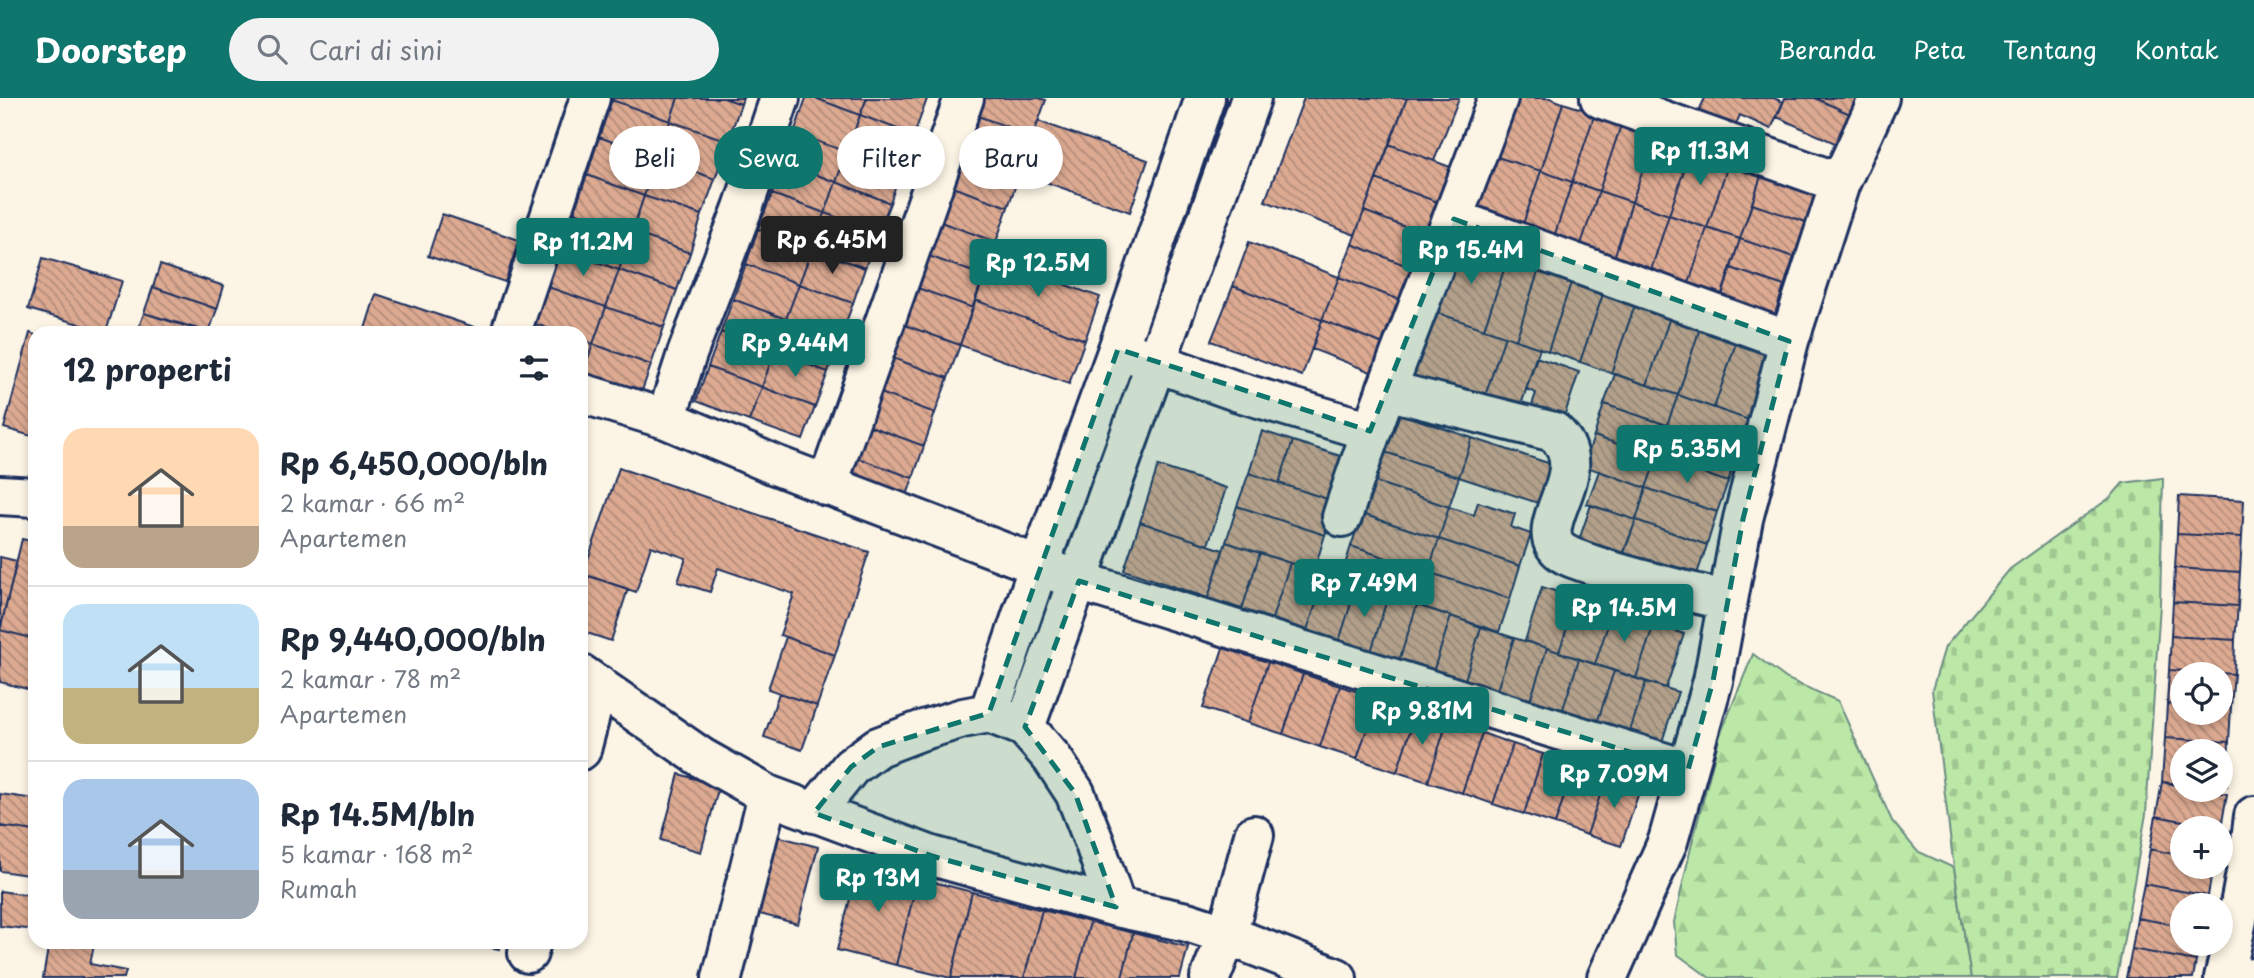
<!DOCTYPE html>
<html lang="id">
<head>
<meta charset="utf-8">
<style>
  :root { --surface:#fff; --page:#f2f2f3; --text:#1f2937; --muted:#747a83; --line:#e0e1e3; --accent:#0f766e }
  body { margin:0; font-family:"Playpen Sans",sans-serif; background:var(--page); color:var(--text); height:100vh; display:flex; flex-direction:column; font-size:26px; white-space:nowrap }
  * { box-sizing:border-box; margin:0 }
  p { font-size:23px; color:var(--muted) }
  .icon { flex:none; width:38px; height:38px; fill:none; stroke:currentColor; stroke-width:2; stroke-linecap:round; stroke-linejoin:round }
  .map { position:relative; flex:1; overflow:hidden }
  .drawer { position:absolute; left:28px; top:228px; width:560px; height:623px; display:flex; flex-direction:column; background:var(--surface); border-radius:21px; box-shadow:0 4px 10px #0003 }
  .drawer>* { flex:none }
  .top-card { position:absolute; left:609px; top:28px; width:665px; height:63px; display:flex; gap:14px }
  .fabs { position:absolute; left:2170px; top:564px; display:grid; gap:14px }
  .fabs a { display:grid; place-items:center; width:63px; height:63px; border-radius:50%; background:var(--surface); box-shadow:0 4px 10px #0003; font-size:35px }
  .price { position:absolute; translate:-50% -60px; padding:0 16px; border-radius:7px; background:var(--accent); color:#fff; font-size:23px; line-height:46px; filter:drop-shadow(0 2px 4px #0008) }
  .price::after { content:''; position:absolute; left:50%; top:42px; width:21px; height:16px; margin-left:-10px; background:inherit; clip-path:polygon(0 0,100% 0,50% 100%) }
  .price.active { background:#222; color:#fff }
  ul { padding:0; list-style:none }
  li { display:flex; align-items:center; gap:21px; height:175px; padding:0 35px }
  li+li { border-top:2px solid var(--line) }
  li span { display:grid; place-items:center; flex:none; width:196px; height:140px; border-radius:21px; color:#555 }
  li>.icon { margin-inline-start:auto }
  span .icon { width:84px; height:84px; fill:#fffc; stroke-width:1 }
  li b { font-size:30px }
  h2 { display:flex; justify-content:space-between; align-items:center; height:84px; padding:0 35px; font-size:30px }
  .chip { padding:0 24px; border-radius:32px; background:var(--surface); box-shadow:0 4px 10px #0003; font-size:24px; line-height:63px }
  .chip.active { background:var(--accent); color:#fff }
  header { display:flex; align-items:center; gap:42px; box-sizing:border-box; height:98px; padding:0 35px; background:var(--accent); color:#fff }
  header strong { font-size:33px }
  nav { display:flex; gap:38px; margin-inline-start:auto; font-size:24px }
  .search { width:490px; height:63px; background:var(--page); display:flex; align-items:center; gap:18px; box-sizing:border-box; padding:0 24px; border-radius:38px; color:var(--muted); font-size:26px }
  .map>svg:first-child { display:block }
</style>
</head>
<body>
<header>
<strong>Doorstep</strong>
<div class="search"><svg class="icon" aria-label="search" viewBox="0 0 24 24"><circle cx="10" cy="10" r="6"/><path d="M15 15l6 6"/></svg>Cari di sini</div>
<nav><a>Beranda</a><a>Peta</a><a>Tentang</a><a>Kontak</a></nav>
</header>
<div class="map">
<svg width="2254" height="880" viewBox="0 0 2254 880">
  <defs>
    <pattern id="forest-firs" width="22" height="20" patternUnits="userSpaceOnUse" patternTransform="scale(1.75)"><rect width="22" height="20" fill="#bbe8a6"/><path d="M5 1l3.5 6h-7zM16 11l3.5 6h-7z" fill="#a0c791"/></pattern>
    <pattern id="cemetery-stones" width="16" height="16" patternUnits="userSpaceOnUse" patternTransform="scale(1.75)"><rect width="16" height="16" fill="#bbe8a6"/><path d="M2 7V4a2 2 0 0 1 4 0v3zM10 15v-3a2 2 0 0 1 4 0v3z" fill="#a0c791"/></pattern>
    <pattern id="building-back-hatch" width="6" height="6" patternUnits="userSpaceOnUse" patternTransform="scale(1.75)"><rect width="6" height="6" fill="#ddaa91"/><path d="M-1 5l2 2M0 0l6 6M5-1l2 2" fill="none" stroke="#b28b7a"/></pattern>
  </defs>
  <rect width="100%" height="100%" fill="#fcf5e5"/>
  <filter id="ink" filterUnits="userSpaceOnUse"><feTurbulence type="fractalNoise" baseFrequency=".0143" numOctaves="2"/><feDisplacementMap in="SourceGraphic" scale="14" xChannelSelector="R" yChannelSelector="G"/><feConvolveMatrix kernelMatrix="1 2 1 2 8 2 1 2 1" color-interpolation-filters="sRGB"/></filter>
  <g filter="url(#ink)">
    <!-- forest -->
    <path fill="url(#forest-firs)" stroke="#6b8c82" stroke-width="2" d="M 1753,556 L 1787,581 L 1838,603 L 1892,723 L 1917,753 L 1954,770 L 1971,880 L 1710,880 L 1677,856 L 1674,824 L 1692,745 L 1720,637 Z"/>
    <!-- cemetery -->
    <path fill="url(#cemetery-stones)" stroke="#6b8c82" stroke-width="2" d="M 2163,380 L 2160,506 L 2146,716 L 2117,880 L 1971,880 L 1954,770 L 1932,592 L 1945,549 L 2010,471 L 2111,399 L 2123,385 Z"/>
    <!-- building -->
    <path fill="url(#building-back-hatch)" stroke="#1b2f5e" stroke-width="2" d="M 613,0 L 678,0 L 670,23 L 612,2 Z
      M 678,0 L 724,0 L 741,6 L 728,43 L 670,23 Z
      M 724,0 L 743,0 L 741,6 Z
      M 806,0 L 815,0 L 860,17 L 847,54 L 794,35 Z
      M 815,0 L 867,0 L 860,17 Z
      M 867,0 L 924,0 L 927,1 L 914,37 L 860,17 Z
      M 981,0 L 1039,0 L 1046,2 L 1033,38 L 975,17 Z
      M 1304,0 L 1407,0 L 1355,137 L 1265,103 Z
      M 1407,0 L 1459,0 L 1434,63 L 1389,46 Z
      M 1513,0 L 1550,0 L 1563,5 L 1541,73 L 1494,58 Z
      M 1705,0 L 1774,0 L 1783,4 L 1771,31 L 1740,17 L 1733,33 L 1697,17 Z
      M 1785,0 L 1815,0 L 1850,16 L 1837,46 L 1777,19 Z
      M 1815,0 L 1857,0 L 1850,16 Z
      M 612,2 L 670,23 L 657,60 L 599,39 Z
      M 1563,5 L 1595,15 L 1572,84 L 1541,73 Z
      M 1595,15 L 1622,24 L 1599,93 L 1572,84 Z
      M 860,17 L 914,37 L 900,74 L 847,54 Z
      M 975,17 L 1033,38 L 1020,75 L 962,54 Z
      M 670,23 L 728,43 L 715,81 L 657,60 Z
      M 1038,23 L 1148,62 L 1130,114 L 1020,75 Z
      M 1622,24 L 1655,36 L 1632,104 L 1599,93 Z
      M 794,35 L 847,54 L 836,84 L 783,65 Z
      M 1655,36 L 1692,48 L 1669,117 L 1632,104 Z
      M 599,39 L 657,60 L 644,98 L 587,77 Z
      M 1389,46 L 1453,70 L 1440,105 L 1376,81 Z
      M 1692,48 L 1730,61 L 1707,130 L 1669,117 Z
      M 847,54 L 900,74 L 890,105 L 836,84 Z
      M 962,54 L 1020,75 L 1008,109 L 950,88 Z
      M 1488,56 L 1541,73 L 1522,129 L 1469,110 Z
      M 657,60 L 715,81 L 702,117 L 644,98 Z
      M 1730,61 L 1763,72 L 1740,141 L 1707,130 Z
      M 783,65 L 836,84 L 825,115 L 772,96 Z
      M 1763,72 L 1817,91 L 1806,124 L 1752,106 Z
      M 1541,73 L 1572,84 L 1554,139 L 1522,129 Z
      M 587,77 L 644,98 L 632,134 L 574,114 Z
      M 1376,81 L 1440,105 L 1428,138 L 1364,113 Z
      M 836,84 L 890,105 L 878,135 L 825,115 Z
      M 1572,84 L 1599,93 L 1580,149 L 1554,139 Z
      M 950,88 L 1008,109 L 996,144 L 938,123 Z
      M 1599,93 L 1632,104 L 1614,160 L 1580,149 Z
      M 772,96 L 825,115 L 812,151 L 758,131 Z
      M 644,98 L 702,117 L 690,155 L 632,134 Z
      M 1632,104 L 1669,117 L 1651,172 L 1614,160 Z
      M 1752,106 L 1806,124 L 1794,159 L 1740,141 Z
      M 1364,113 L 1428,138 L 1415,171 L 1352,146 Z
      M 574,114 L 632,134 L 619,172 L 561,151 Z
      M 825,115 L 878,135 L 865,170 L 812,151 Z
      M 442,116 L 519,142 L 505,184 L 428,158 Z
      M 1669,117 L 1707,130 L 1689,185 L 1651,172 Z
      M 938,123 L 996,144 L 984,178 L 926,157 Z
      M 1707,130 L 1740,141 L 1722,196 L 1689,185 Z
      M 758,131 L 812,151 L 799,186 L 746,166 Z
      M 632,134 L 690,155 L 677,192 L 619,172 Z
      M 1740,141 L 1794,159 L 1784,188 L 1731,170 Z
      M 1249,144 L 1339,179 L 1322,222 L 1233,188 Z
      M 1352,146 L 1415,171 L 1403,203 L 1339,179 Z
      M 1458,146 L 1507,163 L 1484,231 L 1435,214 Z
      M 561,151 L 619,172 L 606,209 L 548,189 Z
      M 812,151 L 865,170 L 853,205 L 799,186 Z
      M 926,157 L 984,178 L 973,210 L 915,189 Z
      M 43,160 L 122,183 L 106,234 L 28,211 Z
      M 990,160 L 1100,199 L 1085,242 L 975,202 Z
      M 1507,163 L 1538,174 L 1516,242 L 1484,231 Z
      M 746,166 L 799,186 L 786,221 L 733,201 Z
      M 160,167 L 224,188 L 217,211 L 153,189 Z
      M 1731,170 L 1784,188 L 1773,222 L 1720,204 Z
      M 619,172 L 677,192 L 664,229 L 606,209 Z
      M 1538,174 L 1571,185 L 1548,253 L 1516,242 Z
      M 1339,179 L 1403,203 L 1386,247 L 1322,222 Z
      M 1571,185 L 1603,196 L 1580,264 L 1548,253 Z
      M 799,186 L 853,205 L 840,241 L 786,221 Z
      M 1233,188 L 1322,222 L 1302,278 L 1211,243 Z
      M 153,189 L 217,211 L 209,234 L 144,215 Z
      M 548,189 L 606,209 L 593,246 L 581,242 L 581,234 L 559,234 L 535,226 Z
      M 915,189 L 973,210 L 960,247 L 902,226 Z
      M 376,196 L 489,234 L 364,234 Z
      M 1603,196 L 1635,207 L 1611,275 L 1580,264 Z
      M 733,201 L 786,221 L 774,254 L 721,234 Z
      M 975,202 L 1085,242 L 1069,286 L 960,247 Z
      M 1635,207 L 1670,219 L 1647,287 L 1611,275 Z
      M 606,209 L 664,229 L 651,267 L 593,246 Z
      M 1435,214 L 1505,238 L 1482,307 L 1412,283 Z
      M 144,215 L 204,234 L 137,234 Z
      M 1670,219 L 1700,230 L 1678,297 L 1647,287 Z
      M 786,221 L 840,241 L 828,274 L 774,254 Z
      M 1322,222 L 1386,247 L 1376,276 L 1312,251 Z
      M 535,226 L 559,234 L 532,234 Z
      M 902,226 L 960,247 L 948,280 L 890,259 Z
      M 1700,230 L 1737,242 L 1714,310 L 1678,297 Z
      M 721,234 L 774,254 L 762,289 L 708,269 Z
      M 30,235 L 35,237 L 35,339 L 4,330 Z
      M 1505,238 L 1540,250 L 1517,319 L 1482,307 Z
      M 581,242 L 593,246 L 581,281 Z
      M 1737,242 L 1771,254 L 1749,322 L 1714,310 Z
      M 593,246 L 651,267 L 638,304 L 581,281 Z
      M 774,254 L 828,274 L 815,309 L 762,289 Z
      M 890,259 L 948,280 L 935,315 L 878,294 Z
      M 1536,259 L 1579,274 L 1560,331 L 1528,319 L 1536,295 L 1526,291 Z
      M 708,269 L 762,289 L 749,323 L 696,303 Z
      M 1615,276 L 1678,297 L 1667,327 L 1604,306 Z
      M 762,289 L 815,309 L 803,342 L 749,323 Z
      M 878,294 L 935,315 L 924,348 L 867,327 Z
      M 1678,297 L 1749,322 L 1738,352 L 1667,327 Z
      M 1604,306 L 1667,327 L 1657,359 L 1594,338 Z
      M 1395,314 L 1472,340 L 1459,379 L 1382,353 Z
      M 867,327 L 924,348 L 913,380 L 855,359 Z
      M 1667,327 L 1738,352 L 1728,384 L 1657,359 Z
      M 1262,333 L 1293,343 L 1279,385 L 1249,375 Z
      M 1594,338 L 1657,359 L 1646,390 L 1584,368 Z
      M 1472,340 L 1554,367 L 1541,406 L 1459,379 Z
      M 1293,343 L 1350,361 L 1336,404 L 1279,385 Z
      M 1382,353 L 1459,379 L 1449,409 L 1373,383 Z
      M 855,359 L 913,380 L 903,409 L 845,388 Z
      M 1657,359 L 1728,384 L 1717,414 L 1646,390 Z
      M 1158,368 L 1226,390 L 1208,447 L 1140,424 Z
      M 619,370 L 869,454 L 835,557 L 780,537 L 794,496 L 718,470 L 710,494 L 678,484 L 686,460 L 651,448 L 636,494 L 583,476 Z
      M 1599,373 L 1646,390 L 1636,422 L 1587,406 Z
      M 1249,375 L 1336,404 L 1325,437 L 1237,408 Z
      M 1373,383 L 1449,409 L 1439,441 L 1362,416 Z
      M 1646,390 L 1717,414 L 1707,447 L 1636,422 Z
      M 2179,398 L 2244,402 L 2242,439 L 2177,436 Z
      M 1478,404 L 1515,416 L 1511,429 L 1531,436 L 1520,468 L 1439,441 L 1449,409 L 1474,417 Z
      M 1591,407 L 1636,422 L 1623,456 L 1579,442 Z
      M 1237,408 L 1325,437 L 1314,473 L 1226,444 Z
      M 1362,416 L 1439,441 L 1428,474 L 1351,448 Z
      M 1636,422 L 1707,447 L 1697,476 L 1670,467 L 1664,482 L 1620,466 Z
      M 1140,424 L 1223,452 L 1208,500 L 1124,472 Z
      M 2177,436 L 2242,439 L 2240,474 L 2175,470 Z
      M 22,441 L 35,444 L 35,541 L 0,532 Z
      M 1439,441 L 1520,468 L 1510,501 L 1428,474 Z
      M 1226,444 L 1260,455 L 1242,511 L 1208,500 Z
      M 1351,448 L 1428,474 L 1417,507 L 1340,482 Z
      M 1260,455 L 1290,465 L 1272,521 L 1242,511 Z
      M 0,459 L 17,463 L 0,533 Z
      M 1290,465 L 1326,477 L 1307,532 L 1272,521 Z
      M 2175,470 L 2240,474 L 2238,508 L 2173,504 Z
      M 1428,474 L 1510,501 L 1499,534 L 1417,507 Z
      M 1326,477 L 1357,487 L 1339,543 L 1307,532 Z
      M 589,478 L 628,491 L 611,543 L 581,533 L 581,501 Z
      M 1357,487 L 1388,498 L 1371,554 L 1339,543 Z
      M 1542,489 L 1577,500 L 1559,554 L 1525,543 Z
      M 1388,498 L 1417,507 L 1399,563 L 1371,554 Z
      M 1577,500 L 1613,512 L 1595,566 L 1559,554 Z
      M 2173,504 L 2238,508 L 2235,542 L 2171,538 Z
      M 1417,507 L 1451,518 L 1433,574 L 1399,563 Z
      M 1613,512 L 1654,526 L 1636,580 L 1595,566 Z
      M 1451,518 L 1481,529 L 1464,585 L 1433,574 Z
      M 1654,526 L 1684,536 L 1666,590 L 1636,580 Z
      M 1481,529 L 1514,540 L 1496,595 L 1464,585 Z
      M 0,532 L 35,541 L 35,577 L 31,592 L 0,584 Z
      M 2171,538 L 2235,542 L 2234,576 L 2169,572 Z
      M 786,539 L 835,557 L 817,608 L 768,591 Z
      M 1514,540 L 1547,550 L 1529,606 L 1496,595 Z
      M 1223,550 L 1268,564 L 1248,625 L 1203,610 Z
      M 1547,550 L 1579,561 L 1561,617 L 1529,606 Z
      M 1579,561 L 1614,573 L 1596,628 L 1561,617 Z
      M 1268,564 L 1303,576 L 1283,636 L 1248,625 Z
      M 2169,572 L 2234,576 L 2231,609 L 2221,609 L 2221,576 L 2182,576 L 2182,607 L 2167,606 Z
      M 1614,573 L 1646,584 L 1628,639 L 1596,628 Z
      M 1303,576 L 1340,588 L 1320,649 L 1283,636 Z
      M 1646,584 L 1678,594 L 1660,650 L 1628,639 Z
      M 1340,588 L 1377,600 L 1357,661 L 1320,649 Z
      M 779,595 L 817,608 L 802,652 L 764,639 Z
      M 1377,600 L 1416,614 L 1397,674 L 1357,661 Z
      M 2167,606 L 2182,607 L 2182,614 L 2221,614 L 2221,609 L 2231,609 L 2229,644 L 2165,640 Z
      M 1416,614 L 1447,624 L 1428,684 L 1397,674 Z
      M 1447,624 L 1482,635 L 1462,695 L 1428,684 Z
      M 1482,635 L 1513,646 L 1493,706 L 1462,695 Z
      M 2165,640 L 2229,644 L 2227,688 L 2221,688 L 2221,653 L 2182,653 L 2182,686 L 2162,684 Z
      M 1513,646 L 1543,656 L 1524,716 L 1493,706 Z
      M 1543,656 L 1575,666 L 1555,726 L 1524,716 Z
      M 1575,666 L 1607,676 L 1587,737 L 1555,726 Z
      M 679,676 L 719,688 L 701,754 L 661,742 Z
      M 1607,676 L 1641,688 L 1621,748 L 1587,737 Z
      M 2162,684 L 2182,688 L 2182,691 L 2199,691 L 2227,696 L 2221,730 L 2156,718 Z
      M 0,696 L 35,701 L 35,733 L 0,728 Z
      M 2156,718 L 2219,730 L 2182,730 L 2182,758 L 2150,751 Z
      M 0,728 L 35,733 L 35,778 L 0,773 Z
      M 773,737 L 818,749 L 798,826 L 752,814 Z
      M 2150,751 L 2182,758 L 2182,768 L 2213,768 L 2208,798 L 2144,786 Z
      M 859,765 L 918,780 L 896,867 L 837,852 Z
      M 918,780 L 972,794 L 951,880 L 896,867 Z
      M 2144,786 L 2208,798 L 2206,807 L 2182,807 L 2182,828 L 2137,820 Z
      M 0,793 L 35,798 L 35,832 L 0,828 Z
      M 972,794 L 1042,812 L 1024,880 L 951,880 Z
      M 1042,812 L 1090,824 L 1076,880 L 1024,880 Z
      M 2137,820 L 2182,828 L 2182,845 L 2199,845 L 2196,863 L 2132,851 Z
      M 1090,824 L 1133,835 L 1122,880 L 1076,880 Z
      M 1133,835 L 1188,849 L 1180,880 L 1122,880 Z
      M 49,844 L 72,844 L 94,847 L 90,866 L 126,873 L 124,880 L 43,880 Z
      M 464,844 L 500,844 L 499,851 Z
      M 2132,851 L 2196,863 L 2193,880 L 2126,880 Z"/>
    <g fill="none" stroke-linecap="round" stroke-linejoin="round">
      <!-- minor casing -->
      <g stroke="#1b2f5e" stroke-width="44">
        <path id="minor" d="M 780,0 L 743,110 L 687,256 L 666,321 L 775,367 L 1079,483 L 1688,672
          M 1600,0 L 1840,85
          M 1454,121 L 1789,243
          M 511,234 L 590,0
          M 1133,256 L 1239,294 L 1370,333
          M 1386,292 L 1554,334 C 1598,372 1530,425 1559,452 C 1568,460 1582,463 1593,467 C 1637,482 1683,492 1727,503
          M 581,295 L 666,321
          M 827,388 L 964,0
          M 0,397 L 35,399
          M 1342,419 C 1388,277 1447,140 1498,0
          M 581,576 L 702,660 L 768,697 L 932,758 L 1116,809 L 1187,824 L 1227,837 L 1337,880
          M 989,615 L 1039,467 L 1118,251 L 1205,0
          M 1025,629 L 1251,0
          M 581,652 L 598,587
          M 814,715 L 851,669 L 878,649 L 920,633 L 963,620 L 989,615 L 1025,629 L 1052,660 L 1075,695 L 1095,746 L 1116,809
          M 528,855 L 531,844
          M 722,880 L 768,697
          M 1210,880 L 1227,837 L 1254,737
          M 1607,880 L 1668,743 L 1713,583 L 1743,421 L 1789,243 L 1840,85 L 1879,0
          M 2224,880 C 2237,826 2248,773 2254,718
          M 2253,880 L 2254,880"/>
      </g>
      <!-- minor -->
      <use href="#minor" stroke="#fcf5e5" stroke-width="38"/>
    </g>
  </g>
  <!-- marked area -->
  <path fill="#0f766e" fill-opacity="0.2" stroke="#0f766e" stroke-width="5" stroke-dasharray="14 9" stroke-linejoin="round" d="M 1454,121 L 1789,243 L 1743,421 L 1713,583 L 1688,672 L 1079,483 L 1025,629 L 1075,695 L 1116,809 L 932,758 L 814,715 L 851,669 L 878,649 L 989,615 L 1118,251 L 1370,333 Z"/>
</svg>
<div class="fabs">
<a><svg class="icon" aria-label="locate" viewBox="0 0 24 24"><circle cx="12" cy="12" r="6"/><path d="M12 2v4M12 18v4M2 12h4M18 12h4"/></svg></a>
<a><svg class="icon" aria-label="layers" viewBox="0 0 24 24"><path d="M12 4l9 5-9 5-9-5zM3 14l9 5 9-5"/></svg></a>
<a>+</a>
<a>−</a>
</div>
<b class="price" style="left:1700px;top:89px">Rp 11.3M</b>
<b class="price active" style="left:832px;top:178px">Rp 6.45M</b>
<b class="price" style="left:583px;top:180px">Rp 11.2M</b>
<b class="price" style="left:1471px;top:188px">Rp 15.4M</b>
<b class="price" style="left:1038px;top:201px">Rp 12.5M</b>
<b class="price" style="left:795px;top:281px">Rp 9.44M</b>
<b class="price" style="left:1687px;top:387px">Rp 5.35M</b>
<b class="price" style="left:1364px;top:521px">Rp 7.49M</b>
<b class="price" style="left:1624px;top:546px">Rp 14.5M</b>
<b class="price" style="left:1422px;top:649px">Rp 9.81M</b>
<b class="price" style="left:1614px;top:712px">Rp 7.09M</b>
<b class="price" style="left:878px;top:816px">Rp 13M</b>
<div class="top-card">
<a class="chip">Beli</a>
<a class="chip active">Sewa</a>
<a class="chip">Filter</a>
<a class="chip">Baru</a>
</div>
<section class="drawer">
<h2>12 properti<svg class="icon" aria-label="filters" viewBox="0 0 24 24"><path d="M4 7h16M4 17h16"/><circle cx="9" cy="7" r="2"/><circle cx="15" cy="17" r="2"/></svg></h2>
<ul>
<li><span style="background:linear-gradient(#ffd9b3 70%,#b9a48a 0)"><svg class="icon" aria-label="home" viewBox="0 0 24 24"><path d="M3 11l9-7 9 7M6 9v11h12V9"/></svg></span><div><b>Rp 6,450,000/bln</b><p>2 kamar · 66 m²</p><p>Apartemen</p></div></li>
<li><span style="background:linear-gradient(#bfe0f5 60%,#c2b280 0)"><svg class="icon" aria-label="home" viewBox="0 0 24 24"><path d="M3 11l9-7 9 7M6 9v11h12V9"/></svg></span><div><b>Rp 9,440,000/bln</b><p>2 kamar · 78 m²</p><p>Apartemen</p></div></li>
<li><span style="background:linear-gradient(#a9c7e8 65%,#9aa5b1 0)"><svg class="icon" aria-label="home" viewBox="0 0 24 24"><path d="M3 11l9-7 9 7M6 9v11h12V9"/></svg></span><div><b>Rp 14.5M/bln</b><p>5 kamar · 168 m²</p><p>Rumah</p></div></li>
</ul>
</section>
</div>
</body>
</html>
